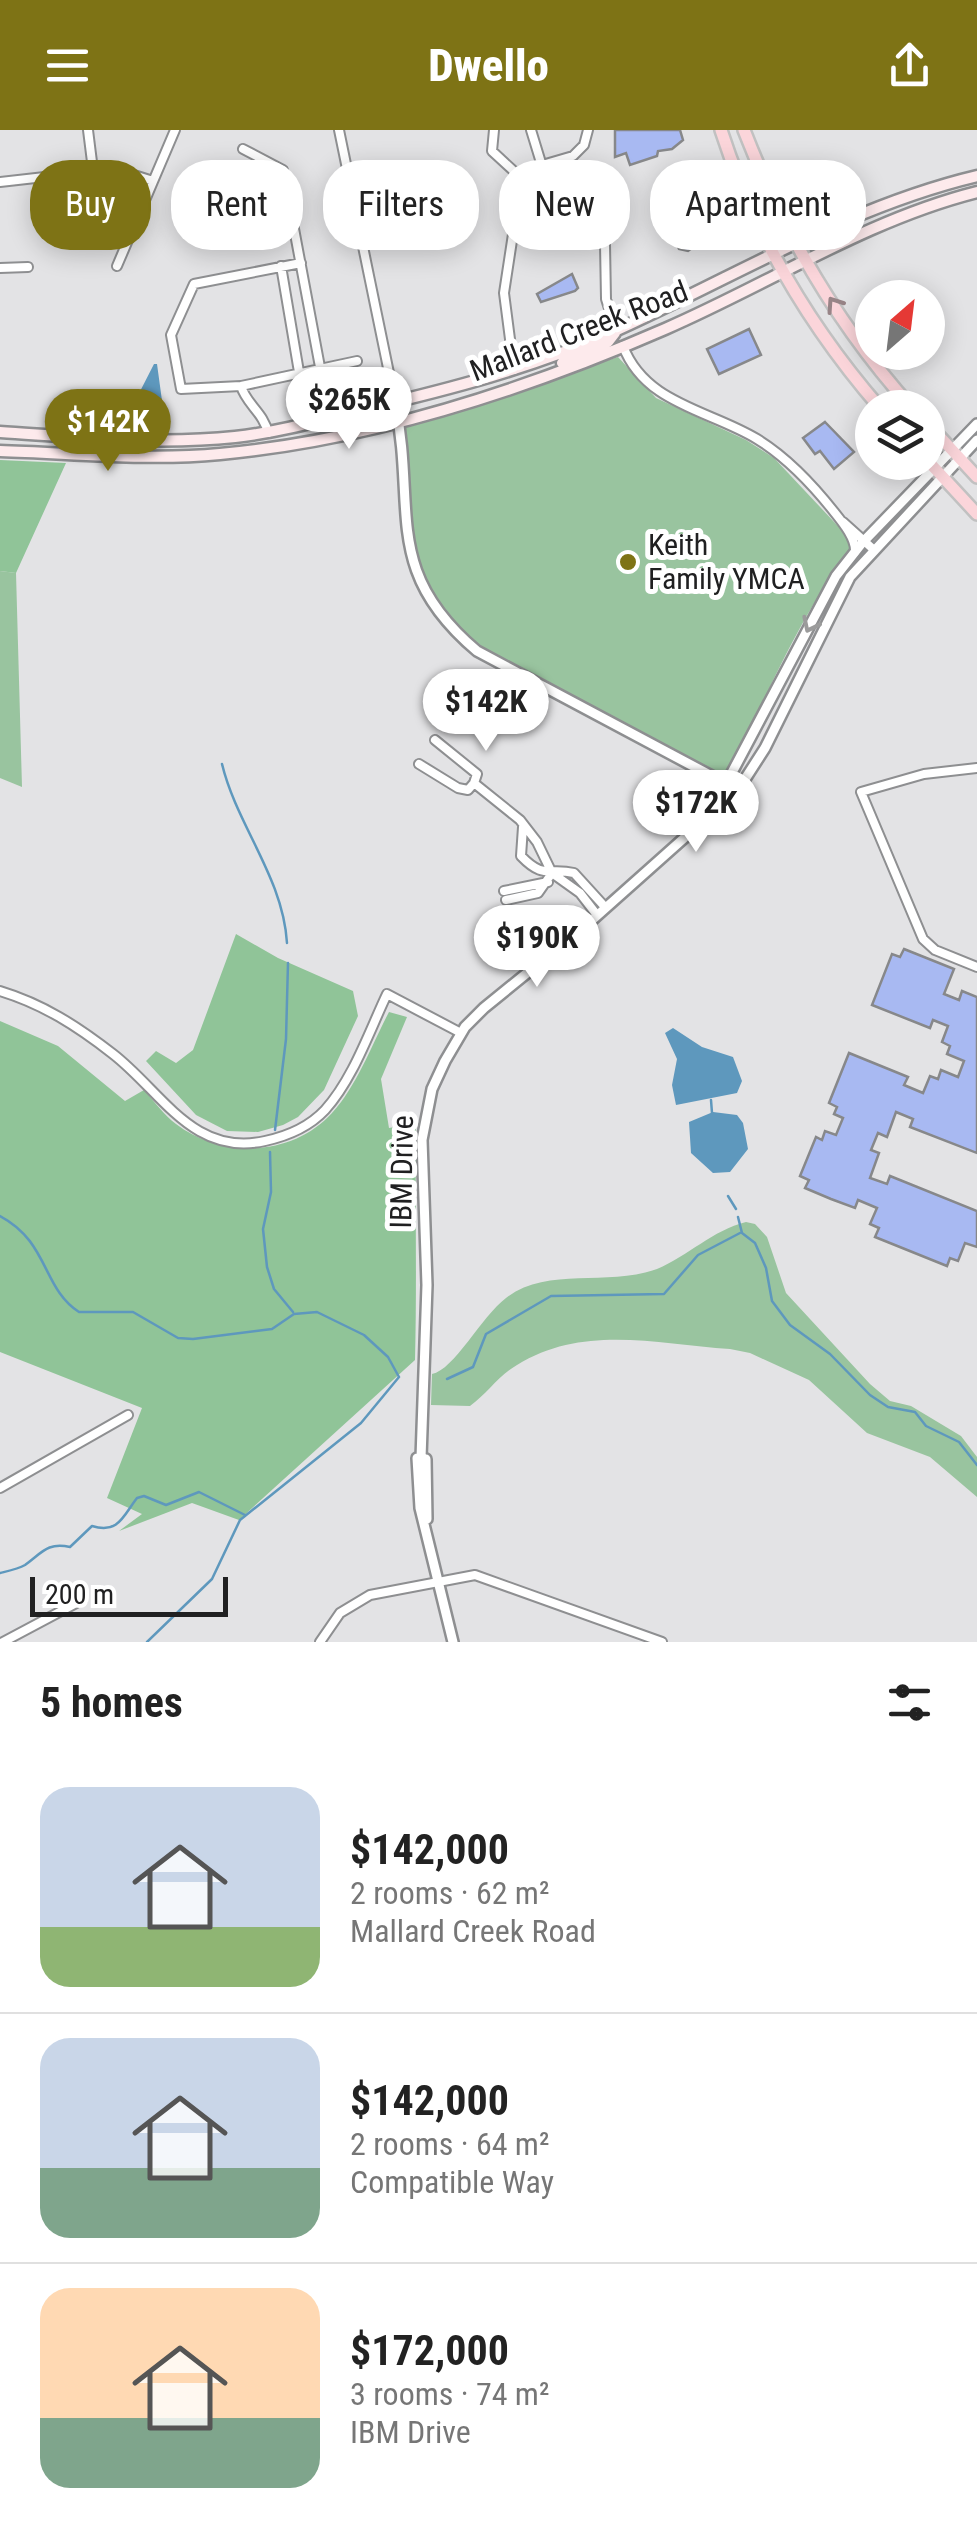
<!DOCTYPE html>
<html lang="en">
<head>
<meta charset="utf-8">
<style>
  :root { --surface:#fff; --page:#f2f2f2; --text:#222; --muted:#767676; --line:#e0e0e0; --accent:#7e7315 }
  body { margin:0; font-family:"Roboto Condensed",sans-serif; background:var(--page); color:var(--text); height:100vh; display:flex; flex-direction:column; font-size:38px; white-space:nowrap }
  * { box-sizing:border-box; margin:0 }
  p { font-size:32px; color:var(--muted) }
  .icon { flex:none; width:55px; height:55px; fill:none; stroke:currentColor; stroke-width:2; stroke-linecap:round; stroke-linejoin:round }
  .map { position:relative; height:1512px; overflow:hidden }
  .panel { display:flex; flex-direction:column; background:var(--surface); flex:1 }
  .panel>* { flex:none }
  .banner { position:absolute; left:30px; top:30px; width:918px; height:90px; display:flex; gap:20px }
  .needle { width:65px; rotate:28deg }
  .controls { position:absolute; left:855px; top:150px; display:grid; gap:20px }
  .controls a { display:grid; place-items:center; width:90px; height:90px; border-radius:50%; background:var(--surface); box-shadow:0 5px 25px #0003; font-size:50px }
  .scale { position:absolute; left:30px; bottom:25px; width:198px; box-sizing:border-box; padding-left:10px; border:5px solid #202021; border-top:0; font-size:28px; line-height:35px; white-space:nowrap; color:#202021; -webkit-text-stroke:8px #fff; paint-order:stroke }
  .price { position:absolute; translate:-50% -85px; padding:0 22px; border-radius:35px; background:#fff; color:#222; font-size:32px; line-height:65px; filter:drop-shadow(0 2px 5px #0008) }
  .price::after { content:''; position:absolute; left:50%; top:60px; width:30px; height:22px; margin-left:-15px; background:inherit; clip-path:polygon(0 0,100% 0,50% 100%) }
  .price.selected { background:var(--accent); color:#fff }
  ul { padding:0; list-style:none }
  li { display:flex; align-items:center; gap:30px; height:250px; padding:0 40px }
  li+li { border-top:2px solid var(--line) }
  li span { display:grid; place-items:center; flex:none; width:280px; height:200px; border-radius:30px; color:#555 }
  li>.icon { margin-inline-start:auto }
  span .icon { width:120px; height:120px; fill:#fffc; stroke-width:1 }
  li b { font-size:42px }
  h2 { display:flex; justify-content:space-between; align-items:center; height:120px; padding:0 40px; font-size:42px }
  .pill { padding:0 35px; border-radius:40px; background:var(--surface); box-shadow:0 5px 25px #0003; font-size:35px; line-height:90px }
  .pill.selected { background:var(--accent); color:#fff }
  header { display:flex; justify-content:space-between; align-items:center; height:130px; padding:0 40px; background:var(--accent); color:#fff; font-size:45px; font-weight:800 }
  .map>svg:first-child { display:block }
</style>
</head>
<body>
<header><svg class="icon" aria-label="menu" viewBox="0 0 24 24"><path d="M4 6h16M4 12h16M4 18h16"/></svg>Dwello<svg class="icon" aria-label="share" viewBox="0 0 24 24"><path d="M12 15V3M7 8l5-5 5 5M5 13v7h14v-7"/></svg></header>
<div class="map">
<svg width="977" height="1512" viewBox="0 0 977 1512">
  <rect width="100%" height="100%" fill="#e3e3e5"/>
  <!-- green -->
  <path fill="#99c49f" d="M 618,227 L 656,268 L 746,310 L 774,328 L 852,411 L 851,421 C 797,487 767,568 728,643 L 715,643 L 480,519 C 416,472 410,418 408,344 C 408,328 403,312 405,297 Z
    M 0,441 L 16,443 L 22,657 L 0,648 Z
    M 746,1092 L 755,1094 L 767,1107 L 786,1163 L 870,1254 L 890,1271 L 911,1276 L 961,1306 L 977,1327 L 977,1367 L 930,1327 L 867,1303 L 809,1250 L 750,1223 L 730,1219 C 657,1214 583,1194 517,1235 C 498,1246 487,1264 470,1276 L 431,1275 L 432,1244 C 454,1240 481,1187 506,1168 C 547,1136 609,1157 657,1139 C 688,1126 713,1100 746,1092 Z"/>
  <!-- forest -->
  <path fill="#90c498" d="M 0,330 L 66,333 L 16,443 L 0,441 Z
    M 236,804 L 278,828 L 353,861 L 358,886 L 324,960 L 298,987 L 283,995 L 258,1002 L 227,1001 L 196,985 L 146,931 L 156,921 L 176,933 L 193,920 Z
    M 389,882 L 407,887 L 381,949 L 389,998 L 416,993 C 415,1073 417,1152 415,1230 L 239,1390 L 192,1373 L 119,1401 L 142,1384 L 107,1368 L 142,1278 L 0,1222 L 0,891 L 58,916 L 125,971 L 144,960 C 154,971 164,985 176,994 C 222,1029 292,1027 332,983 C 357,956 372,914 389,882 Z"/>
  <!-- water -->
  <path fill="#5e98bd" d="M 154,234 L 157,234 L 163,278 L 155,284 L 130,281 Z
    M 673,898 L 702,917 L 733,927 L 742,951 L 737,963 L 676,975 L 672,955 L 677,929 L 665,903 Z
    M 713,982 L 737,985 L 743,993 L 748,1019 L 730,1042 L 713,1043 L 691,1023 L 689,992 Z"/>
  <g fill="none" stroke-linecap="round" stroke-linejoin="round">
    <!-- stream -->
    <path stroke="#5e98bd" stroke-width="2.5" d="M 222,634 C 237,696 283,747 287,813
      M 711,970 L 712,983
      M 275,1000 L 286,909 L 288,833
      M 270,1022 L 271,1062 L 263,1099 L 267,1137 L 274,1159 L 293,1182
      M 728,1066 L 736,1079
      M 0,1086 C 49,1112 42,1158 79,1182 L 133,1182 L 178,1208 L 193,1209 L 272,1199 L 294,1184 L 317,1182 L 364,1205 L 388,1227 L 399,1247
      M 738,1087 L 742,1103 L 755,1113 L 766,1138 L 772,1171 L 790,1195 L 830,1224 L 870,1265 L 888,1277 L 915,1282 L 926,1296 L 959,1312 L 977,1335
      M 447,1249 L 473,1237 L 486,1204 L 551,1166 L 664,1164 L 698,1125 L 740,1103
      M 0,1443 C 8,1441 18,1439 25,1435 C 42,1423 47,1412 70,1417 L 92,1396 C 119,1404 123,1386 137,1368 L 144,1366 L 166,1375 L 199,1362 L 245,1385
      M 147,1512 L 212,1449 L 240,1390 L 361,1293 L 399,1247"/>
  </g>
  <!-- building -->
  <path fill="#a8b9f2" stroke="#87888a" stroke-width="2.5" d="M 615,0 L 680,0 L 683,10 L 672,19 L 658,21 L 657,26 L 630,35 L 626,23 L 615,27 Z
    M 703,95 L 708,106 L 688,121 L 679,119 L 675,109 L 677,102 Z
    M 572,144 L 578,158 L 575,161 L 541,172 L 537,164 Z
    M 749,199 L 761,225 L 719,244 L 707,219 Z
    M 825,292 L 854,322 L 834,339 L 820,321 L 815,324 L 803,308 Z
    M 904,819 L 954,839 L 944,864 L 959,870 L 962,861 L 977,867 L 977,1023 L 910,997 L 913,989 L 896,982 L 887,1007 L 878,1003 L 871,1020 L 879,1023 L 870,1048 L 887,1054 L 890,1046 L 977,1081 L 977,1117 L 965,1113 L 958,1131 L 950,1128 L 947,1136 L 875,1107 L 879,1098 L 870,1094 L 877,1078 L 858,1070 L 855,1078 L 831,1069 L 805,1058 L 809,1050 L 800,1046 L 816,1007 L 822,1010 L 825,1001 L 836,1005 L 843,988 L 834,984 L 837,977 L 829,973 L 849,923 L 908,947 L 904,955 L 923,963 L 930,946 L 938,949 L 941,940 L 958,947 L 964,931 L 947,924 L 950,916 L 942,912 L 948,896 L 933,890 L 930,898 L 872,875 L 892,824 L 900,827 Z"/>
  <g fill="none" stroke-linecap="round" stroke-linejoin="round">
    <!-- minor casing -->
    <g stroke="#8e8f91" stroke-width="12">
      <path id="minor" d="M 88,0 L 93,40
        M 339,0 L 395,272
        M 494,0 L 492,21 L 519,46
        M 531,0 L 542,36
        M 243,19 L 283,40 L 320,237
        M 610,46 L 604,60 L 606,169 L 616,201
        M 0,52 L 115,39 L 153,51
        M 301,133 L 194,154 L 171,205 L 181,259 L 241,256 L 357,231
        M 117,136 L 175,0
        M 281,136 L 299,242
        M 0,138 L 28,137
        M 623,216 C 645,274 709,280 757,309 C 788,328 813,355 835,383 C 843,393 856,409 855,422
        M 514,240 L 504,163 L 515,91 L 516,52 L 525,40 L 573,26 L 584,15 L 588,0
        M 241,256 C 246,274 264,283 268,303
        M 843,392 L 873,419
        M 435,610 L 477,644 L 474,653
        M 419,634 L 458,658 L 468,660 L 474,653
        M 977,638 L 924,644 L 861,662 L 923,809 L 935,820 L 977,837
        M 474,653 L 520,690 L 537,712 L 552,743 L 580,763 L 597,785
        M 523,697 L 521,726 C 544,750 549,737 574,743 L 605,777
        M 504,761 L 548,752
        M 506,770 L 538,763 L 552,743
        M 0,861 C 43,874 77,896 113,924 C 162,962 193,1027 265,1011 C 288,1006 309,997 325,980 C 353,949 369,902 387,864 L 461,903
        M 0,1358 L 128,1285
        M 3,1512 L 82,1470
        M 320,1512 L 340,1483 L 370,1465 L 475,1445 L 662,1512"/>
    </g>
    <!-- tertiary casing -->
    <g stroke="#8e8f91" stroke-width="14">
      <path id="tertiary" d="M 395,272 C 417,379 381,440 477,521 L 738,660
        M 709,686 L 836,446 L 862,413 L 977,294
        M 417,1328 L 420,1378 L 453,1512
        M 426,1329 L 427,1389
        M 426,1335 L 421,1328 L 427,1155 L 422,1010 L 432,959 L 445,931 L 465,897 L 484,878 L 591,791 L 738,660 L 765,618 L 850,447 L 977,310"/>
    </g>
    <!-- secondary casing -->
    <g stroke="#8e8f91" stroke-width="15">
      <path id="secondary" d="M 562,233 L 608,212 L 615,203
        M 0,302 C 78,307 157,315 235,307 C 281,302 325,289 369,278 C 450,259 531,238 608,204 C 730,150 846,77 977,46
        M 0,321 C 72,323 148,331 220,324 C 372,310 525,260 665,199 C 769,154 866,90 977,62"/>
    </g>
    <!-- primary casing -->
    <g stroke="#c1c1c1" stroke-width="16">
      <path id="primary" d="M 721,0 C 754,103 809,196 880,278
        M 744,0 C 783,101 839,197 912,278
        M 928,294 L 977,347
        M 928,331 L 977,384"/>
    </g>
    <!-- minor -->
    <use href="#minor" stroke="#fff" stroke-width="8"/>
    <!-- tertiary -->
    <use href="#tertiary" stroke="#fff" stroke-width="9"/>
    <!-- secondary -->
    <use href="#secondary" stroke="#fdeaec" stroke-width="10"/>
    <!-- primary -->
    <use href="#primary" stroke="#fbd5da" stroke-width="11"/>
  </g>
  <!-- one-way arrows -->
  <defs><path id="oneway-chevron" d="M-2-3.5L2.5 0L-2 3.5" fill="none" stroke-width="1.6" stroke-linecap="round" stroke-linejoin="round" transform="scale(2.5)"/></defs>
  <use stroke="#988487" href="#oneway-chevron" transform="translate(834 174) rotate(-124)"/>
  <use stroke="#9b9b9b" href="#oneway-chevron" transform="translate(810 495) rotate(116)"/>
  <!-- markers -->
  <circle fill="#7e7315" stroke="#fff" stroke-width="4" cx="628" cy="432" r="10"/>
  <g text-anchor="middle" stroke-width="10" stroke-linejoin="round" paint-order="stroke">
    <!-- street labels -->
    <g font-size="30" fill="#202021" stroke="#fff">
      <text transform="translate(579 201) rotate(-21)" y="10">Mallard Creek Road</text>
      <text transform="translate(402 1042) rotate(-89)" y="10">IBM Drive</text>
    </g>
    <!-- poi labels -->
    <g font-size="30" fill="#202021" stroke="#fff" text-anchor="start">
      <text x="648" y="425">Keith<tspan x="648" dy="34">Family YMCA</tspan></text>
    </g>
  </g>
</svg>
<div class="controls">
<a><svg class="needle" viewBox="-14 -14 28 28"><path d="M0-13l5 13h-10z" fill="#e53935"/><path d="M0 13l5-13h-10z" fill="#767676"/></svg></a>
<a><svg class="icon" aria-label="layers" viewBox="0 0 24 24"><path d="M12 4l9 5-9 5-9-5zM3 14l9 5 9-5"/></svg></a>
</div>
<div class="scale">200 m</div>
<b class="price" style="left:349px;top:322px">$265K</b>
<b class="price selected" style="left:108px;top:344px">$142K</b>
<b class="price" style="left:486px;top:624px">$142K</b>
<b class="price" style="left:696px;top:725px">$172K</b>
<b class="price" style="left:537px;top:860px">$190K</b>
<div class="banner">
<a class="pill selected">Buy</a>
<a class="pill">Rent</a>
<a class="pill">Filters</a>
<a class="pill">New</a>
<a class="pill">Apartment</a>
</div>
</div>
<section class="panel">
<h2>5 homes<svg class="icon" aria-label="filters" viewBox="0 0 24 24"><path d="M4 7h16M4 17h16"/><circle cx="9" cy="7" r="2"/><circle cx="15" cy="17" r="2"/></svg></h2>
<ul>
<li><span style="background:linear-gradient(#c9d6e8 70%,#8fb573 0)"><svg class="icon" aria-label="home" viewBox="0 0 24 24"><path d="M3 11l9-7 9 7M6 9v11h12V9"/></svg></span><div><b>$142,000</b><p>2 rooms · 62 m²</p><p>Mallard Creek Road</p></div></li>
<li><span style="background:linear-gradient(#c9d6e8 65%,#7fa58c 0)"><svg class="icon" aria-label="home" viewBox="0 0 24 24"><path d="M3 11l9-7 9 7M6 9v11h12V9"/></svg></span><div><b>$142,000</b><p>2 rooms · 64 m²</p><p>Compatible Way</p></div></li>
<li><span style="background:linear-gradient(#ffd9b3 65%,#7fa58c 0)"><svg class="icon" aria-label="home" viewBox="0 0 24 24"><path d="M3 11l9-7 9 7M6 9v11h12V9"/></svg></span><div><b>$172,000</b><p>3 rooms · 74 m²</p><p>IBM Drive</p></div></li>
</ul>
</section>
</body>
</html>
